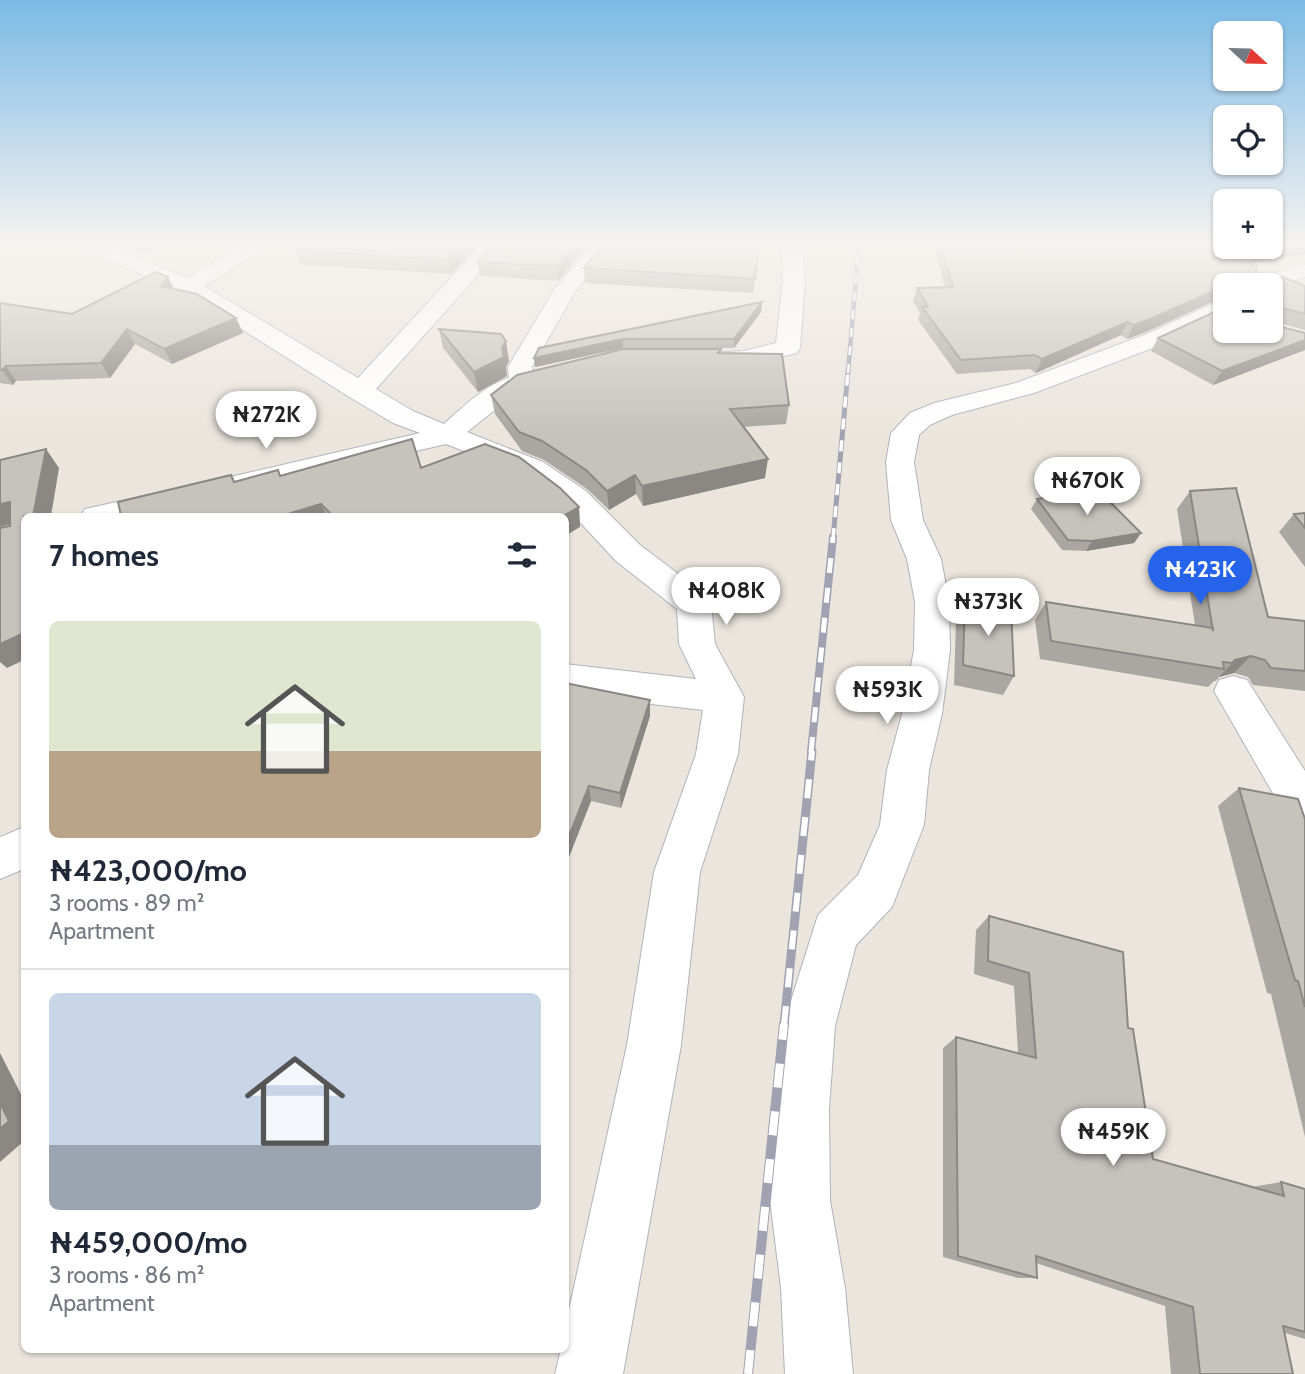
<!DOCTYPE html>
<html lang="en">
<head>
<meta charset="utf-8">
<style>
  :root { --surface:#fff; --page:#f2f2f3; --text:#1f2937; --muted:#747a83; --line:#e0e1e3; --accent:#2563eb }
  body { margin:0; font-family:Cabin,sans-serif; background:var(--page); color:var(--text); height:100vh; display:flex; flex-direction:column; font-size:26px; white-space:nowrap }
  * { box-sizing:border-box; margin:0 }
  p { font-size:23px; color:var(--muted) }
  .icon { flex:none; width:38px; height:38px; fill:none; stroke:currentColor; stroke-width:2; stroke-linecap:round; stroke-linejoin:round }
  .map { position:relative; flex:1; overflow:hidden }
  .panel { position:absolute; left:21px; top:513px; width:548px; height:840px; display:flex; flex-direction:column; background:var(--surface); border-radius:10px; box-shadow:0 2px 5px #0004 }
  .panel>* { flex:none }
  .needle { width:46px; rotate:112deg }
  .tools { position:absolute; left:1213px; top:21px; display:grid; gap:14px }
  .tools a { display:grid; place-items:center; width:70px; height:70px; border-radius:10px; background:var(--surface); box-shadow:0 2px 5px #0004; font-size:35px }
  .price { position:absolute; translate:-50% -60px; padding:0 16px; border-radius:24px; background:#fff; color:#222; font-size:23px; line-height:46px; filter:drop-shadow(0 2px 4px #0008) }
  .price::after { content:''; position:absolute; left:50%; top:42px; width:21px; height:16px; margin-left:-10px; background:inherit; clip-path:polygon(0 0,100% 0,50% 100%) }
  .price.on { background:var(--accent); color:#fff }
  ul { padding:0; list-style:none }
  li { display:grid; align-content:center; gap:14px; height:371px; padding:0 28px }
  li+li { border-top:2px solid var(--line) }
  li span { display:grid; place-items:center; height:217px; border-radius:10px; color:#555 }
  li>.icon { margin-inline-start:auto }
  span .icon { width:126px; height:126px; fill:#fffc; stroke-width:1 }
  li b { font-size:30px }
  h2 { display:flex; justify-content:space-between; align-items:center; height:84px; padding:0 28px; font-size:30px }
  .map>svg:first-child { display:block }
</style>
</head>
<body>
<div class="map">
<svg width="1305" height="1374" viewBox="0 0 1305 1374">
  <rect width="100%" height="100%" fill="#ebe5dd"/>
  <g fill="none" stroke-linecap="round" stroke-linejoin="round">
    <!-- minor casing -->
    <g stroke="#b0b3bc" stroke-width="2">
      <path id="minor" d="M 73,242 L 100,242 L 188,278 L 247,242 L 271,242 L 268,246 L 204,286 L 358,378 L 484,242 L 504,242 L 469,285 L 376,389 L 413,411 L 444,424 C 463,407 485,385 509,378 L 508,367 L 554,290 L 587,250 L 601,250 L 604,254 L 575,292 L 532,367 L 533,371 L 548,372 L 552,377 L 548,382 L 519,391 L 467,432 L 543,462 L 586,491 L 640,545 L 706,595 L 711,604 L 715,644 L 744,697 L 738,754 L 700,872 L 681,1045 L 623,1374 L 555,1374 L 561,1349 L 565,1349 L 565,1328 L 627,1045 L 654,872 L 696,754 L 703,710 L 565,694 L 565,664 L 696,679 L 679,644 L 677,609 L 616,561 L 564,505 L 523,474 L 446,444 L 228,495 L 217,492 L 213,486 L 217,480 L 420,433 L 393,423 L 351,398 L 181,291 L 76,246 Z
        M 782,242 L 802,242 L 805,281 L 800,348 L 797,353 L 744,365 L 704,363 L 701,358 L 704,353 L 744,351 L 776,343 L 783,281 Z
        M 1305,264 L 1305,277 L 1270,289 L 1270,285 L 1250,285 L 1253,280 Z
        M 1225,298 L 1225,314 L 1163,344 L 1034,393 L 952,415 L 930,425 L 919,435 L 914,462 L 923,520 L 941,559 L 949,602 L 950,650 L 942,714 L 929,770 L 924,825 L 892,907 L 856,945 L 835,1026 L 829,1109 L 830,1200 L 845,1288 L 853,1374 L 785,1374 L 781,1288 L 770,1200 L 773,1109 L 783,1026 L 818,915 L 858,875 L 880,825 L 887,770 L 902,714 L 914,650 L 915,602 L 907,559 L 891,520 L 886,462 L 891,433 L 910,413 L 934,403 L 1016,383 L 1147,334 Z
        M 170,490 L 181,492 L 185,499 L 181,506 L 137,516 L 80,516 L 85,509 Z
        M 1233,676 L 1247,680 L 1305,771 L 1305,828 L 1290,823 L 1214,691 L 1219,680 Z
        M 24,827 L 24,869 L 0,879 L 0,837 Z"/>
    </g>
    <!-- minor -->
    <use href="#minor" fill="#fff" fill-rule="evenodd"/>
    <!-- rail-far4 casing -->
    <g stroke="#a0a2b2" stroke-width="4.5">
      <path id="rail-far4" d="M 848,373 L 859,242"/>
    </g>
    <!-- rail-far3 casing -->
    <g stroke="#a0a2b2" stroke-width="5">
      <path id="rail-far3" d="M 833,539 L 848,371"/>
    </g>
    <!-- rail-far2 casing -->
    <g stroke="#a0a2b2" stroke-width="8">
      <path id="rail-far2" d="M 811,752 L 833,537"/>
    </g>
    <!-- rail-far1 casing -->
    <g stroke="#a0a2b2" stroke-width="9">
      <path id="rail-far1" d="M 784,1025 L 812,751"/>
    </g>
    <!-- rail casing -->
    <g stroke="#a0a2b2" stroke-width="10">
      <path id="rail" d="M 748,1374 L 784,1024"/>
    </g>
    <!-- rail-far4 -->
    <use href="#rail-far4" stroke="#fff" stroke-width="2.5" stroke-dasharray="9" stroke-linecap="butt"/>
    <!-- rail-far3 -->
    <use href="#rail-far3" stroke="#fff" stroke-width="3.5" stroke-dasharray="11" stroke-linecap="butt"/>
    <!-- rail-far2 -->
    <use href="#rail-far2" stroke="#fff" stroke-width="5" stroke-dasharray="15" stroke-linecap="butt"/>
    <!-- rail-far1 -->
    <use href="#rail-far1" stroke="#fff" stroke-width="6" stroke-dasharray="19" stroke-linecap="butt"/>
    <!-- rail -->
    <use href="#rail" stroke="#fff" stroke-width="8" stroke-dasharray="24" stroke-linecap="butt"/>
  </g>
  <!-- wall -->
  <path fill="#aaa7a2" d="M 122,242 L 167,242 L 144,253 Z
    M 307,242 L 481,242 L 451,274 L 300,265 L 295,250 Z
    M 494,242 L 760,242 L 753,293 L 585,283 L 584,268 L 601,247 L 585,248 L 558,281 L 480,276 L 477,262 Z
    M 935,242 L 1225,242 L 1249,264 L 1256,274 L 1277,278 L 1305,286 L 1305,330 L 1272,321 L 1270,324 L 1270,285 L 1225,285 L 1225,296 L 1146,332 L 1127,339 L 1121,335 L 1036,373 L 1030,369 L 957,374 L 918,320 L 920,313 L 913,301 L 917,288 L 945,288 L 934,246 Z
    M 174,289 L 236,318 L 243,333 L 172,364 L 135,344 L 110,378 L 16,381 L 13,385 L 0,383 L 0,303 L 72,314 Z
    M 762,302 L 761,312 L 734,348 L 623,348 L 535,367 L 534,358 Z
    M 439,329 L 509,361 L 506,367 L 507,376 L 478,392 L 443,348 Z
    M 1225,331 L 1305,333 L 1305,350 L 1213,385 L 1151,351 L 1158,338 Z
    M 721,349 L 720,353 L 789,405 L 786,424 L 743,427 L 765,478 L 643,506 L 636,494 L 609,510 L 587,489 L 544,460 L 522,451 L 495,414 L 491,395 Z
    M 421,468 L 579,507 L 580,527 L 565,516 L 121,516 L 231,475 L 235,482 L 281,476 Z
    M 1190,491 L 1268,617 L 1305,621 L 1305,691 L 1253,685 L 1248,677 L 1234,673 L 1219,677 L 1216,681 L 1214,681 L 1208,687 L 1040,659 L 1035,620 L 1046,602 L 1195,625 L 1177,509 Z
    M 1037,499 L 1141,533 L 1134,543 L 1086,551 L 1062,550 L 1031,509 Z
    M 1305,513 L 1305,567 L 1279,532 L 1294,514 Z
    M 965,600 L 1014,676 L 1003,695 L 954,685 L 956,620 Z
    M 565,683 L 650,700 L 650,716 L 621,808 L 591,801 L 565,867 Z
    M 1239,788 L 1305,819 L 1305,1137 L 1271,994 L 1267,993 L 1218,806 Z
    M 989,916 L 1128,1028 L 1153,1159 L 1252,1187 L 1281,1182 L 1305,1189 L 1305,1339 L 1285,1333 L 1293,1374 L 1171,1374 L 1165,1306 L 1036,1263 L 1037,1278 L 1018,1278 L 943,1257 L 943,1048 L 956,1037 L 1018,1053 L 1014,986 L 974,974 L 976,930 Z"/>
  <!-- shaded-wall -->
  <path fill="#8b8884" d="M 138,242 L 167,242 L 144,253 Z
    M 465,242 L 481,242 L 451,274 L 448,260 Z
    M 578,242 L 585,242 L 585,248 L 558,281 L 557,266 Z
    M 1305,243 L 1305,254 L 1222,269 L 1229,256 Z
    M 168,277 L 175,291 L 161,286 Z
    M 1225,286 L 1225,296 L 1146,332 L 1127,339 L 1134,325 Z
    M 762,302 L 761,312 L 734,348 L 734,339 Z
    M 1276,315 L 1270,324 L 1270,316 Z
    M 236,318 L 243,333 L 172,364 L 164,349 Z
    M 1127,322 L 1121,335 L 1036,373 L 1042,359 Z
    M 127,329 L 135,344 L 110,378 L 101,363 Z
    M 623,339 L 623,348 L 535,367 L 534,358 Z
    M 1305,340 L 1305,350 L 1213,385 L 1222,371 Z
    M 506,341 L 509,361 L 506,367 L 507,376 L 478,392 L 474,372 L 502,348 Z
    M 6,366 L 16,381 L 13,385 L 2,370 Z
    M 46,449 L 59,468 L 51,516 L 33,516 Z
    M 768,459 L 765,478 L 643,506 L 642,486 Z
    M 635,475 L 636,494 L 609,510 L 607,491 Z
    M 10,502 L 24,521 L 0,527 L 0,504 Z
    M 321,504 L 327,516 L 281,516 Z
    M 579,507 L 580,527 L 565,536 L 565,516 L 563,516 Z
    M 1141,533 L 1134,543 L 1086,551 L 1092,541 Z
    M 24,633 L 24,660 L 7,668 L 0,662 L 0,644 Z
    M 1251,656 L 1234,673 L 1219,677 L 1235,660 Z
    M 650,700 L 650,716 L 621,808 L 620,793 Z
    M 589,786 L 591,801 L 565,867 L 565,846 Z
    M 0,1053 L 24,1100 L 24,1141 L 0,1162 Z"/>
  <!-- building -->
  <path fill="#c6c2bc" stroke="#8b8884" stroke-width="2" d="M 307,242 L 465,242 L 448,260 L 295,250 Z
    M 494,242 L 578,242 L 557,266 L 477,262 Z
    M 605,242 L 759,242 L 755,279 L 584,268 Z
    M 940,242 L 1225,242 L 1225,247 L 1270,247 L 1270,242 L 1305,242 L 1229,256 L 1257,267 L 1256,274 L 1275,275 L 1277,278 L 1283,277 L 1305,286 L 1305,314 L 1279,307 L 1276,315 L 1270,316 L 1270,285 L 1233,285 L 1233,282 L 1153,318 L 1134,325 L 1127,322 L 1042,359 L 1035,355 L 961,360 L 922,307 L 928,307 L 917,288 L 953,287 Z
    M 156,272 L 168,277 L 161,286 L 197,294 L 236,318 L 164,349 L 127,329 L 101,363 L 6,366 L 2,370 L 0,370 L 0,303 L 72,314 Z
    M 762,302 L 734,339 L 623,339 L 534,358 L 539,348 Z
    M 1225,307 L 1225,331 L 1270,331 L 1270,324 L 1305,333 L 1305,340 L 1222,371 L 1158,338 Z
    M 439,329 L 501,334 L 506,341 L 502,348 L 504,357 L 474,372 Z
    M 623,349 L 721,349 L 718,353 L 782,354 L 789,405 L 730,409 L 768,459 L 642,486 L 635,475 L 607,491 L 586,470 L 542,441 L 519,432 L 491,395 L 517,375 Z
    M 412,439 L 421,468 L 485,444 L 519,457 L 560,488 L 579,507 L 563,516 L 510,516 L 509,515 L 507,516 L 333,516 L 321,504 L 281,516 L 121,516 L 118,502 L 231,475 L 234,482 L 278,470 L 280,476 Z
    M 46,449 L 33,516 L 24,516 L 24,560 L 23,567 L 24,567 L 24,633 L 0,644 L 0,528 L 10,526 L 10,502 L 0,504 L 0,460 Z
    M 1236,488 L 1268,617 L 1305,621 L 1305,671 L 1271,668 L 1265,660 L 1251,656 L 1235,660 L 1232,663 L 1223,662 L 1224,669 L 1051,641 L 1046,602 L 1213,628 L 1213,631 L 1190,491 Z
    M 1098,490 L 1141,533 L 1092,541 L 1068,540 L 1037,499 Z
    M 1305,513 L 1305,528 L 1294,514 Z
    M 965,600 L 1011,608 L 1014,676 L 963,665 Z
    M 565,683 L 650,700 L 620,793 L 589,786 L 565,846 Z
    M 1239,788 L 1298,799 L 1305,819 L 1305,1007 L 1298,981 L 1295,980 Z
    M 989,916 L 1123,952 L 1128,1028 L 1133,1029 L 1153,1159 L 1284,1196 L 1281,1182 L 1305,1189 L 1305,1332 L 1283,1326 L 1293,1374 L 1200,1374 L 1193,1307 L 1036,1256 L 1037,1278 L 958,1256 L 956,1037 L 1036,1058 L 1029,973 L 988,961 Z
    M 0,1103 L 9,1121 L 0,1129 Z"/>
  <!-- sky -->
  <linearGradient id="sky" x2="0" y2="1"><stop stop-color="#7bbae6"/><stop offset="0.56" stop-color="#f6f3f0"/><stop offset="1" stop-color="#f6f3f0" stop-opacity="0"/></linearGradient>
  <rect width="1305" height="434" fill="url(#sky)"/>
</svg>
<div class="tools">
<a><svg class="needle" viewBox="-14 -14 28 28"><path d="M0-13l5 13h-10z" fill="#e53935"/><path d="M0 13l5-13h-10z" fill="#747a83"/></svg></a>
<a><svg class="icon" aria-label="locate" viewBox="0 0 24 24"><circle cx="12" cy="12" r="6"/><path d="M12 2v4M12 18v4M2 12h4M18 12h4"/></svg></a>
<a>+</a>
<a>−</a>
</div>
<b class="price" style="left:266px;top:451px">₦272K</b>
<b class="price" style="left:1087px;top:517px">₦670K</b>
<b class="price on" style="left:1200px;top:606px">₦423K</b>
<b class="price" style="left:726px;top:627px">₦408K</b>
<b class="price" style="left:988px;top:638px">₦373K</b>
<b class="price" style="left:887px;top:726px">₦593K</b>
<b class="price" style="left:1113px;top:1168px">₦459K</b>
<section class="panel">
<h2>7 homes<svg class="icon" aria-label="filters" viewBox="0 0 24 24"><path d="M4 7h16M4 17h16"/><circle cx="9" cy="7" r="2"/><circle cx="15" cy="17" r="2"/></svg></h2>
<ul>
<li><span style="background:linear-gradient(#dfe7d0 60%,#b9a48a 0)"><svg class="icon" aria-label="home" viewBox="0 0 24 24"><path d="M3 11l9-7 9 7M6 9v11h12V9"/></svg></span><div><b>₦423,000/mo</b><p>3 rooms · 89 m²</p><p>Apartment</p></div></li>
<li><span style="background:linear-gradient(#c9d6e8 70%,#9aa5b1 0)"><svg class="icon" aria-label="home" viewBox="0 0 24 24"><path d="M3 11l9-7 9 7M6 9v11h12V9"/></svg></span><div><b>₦459,000/mo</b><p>3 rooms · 86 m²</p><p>Apartment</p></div></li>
</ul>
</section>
</div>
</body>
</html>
